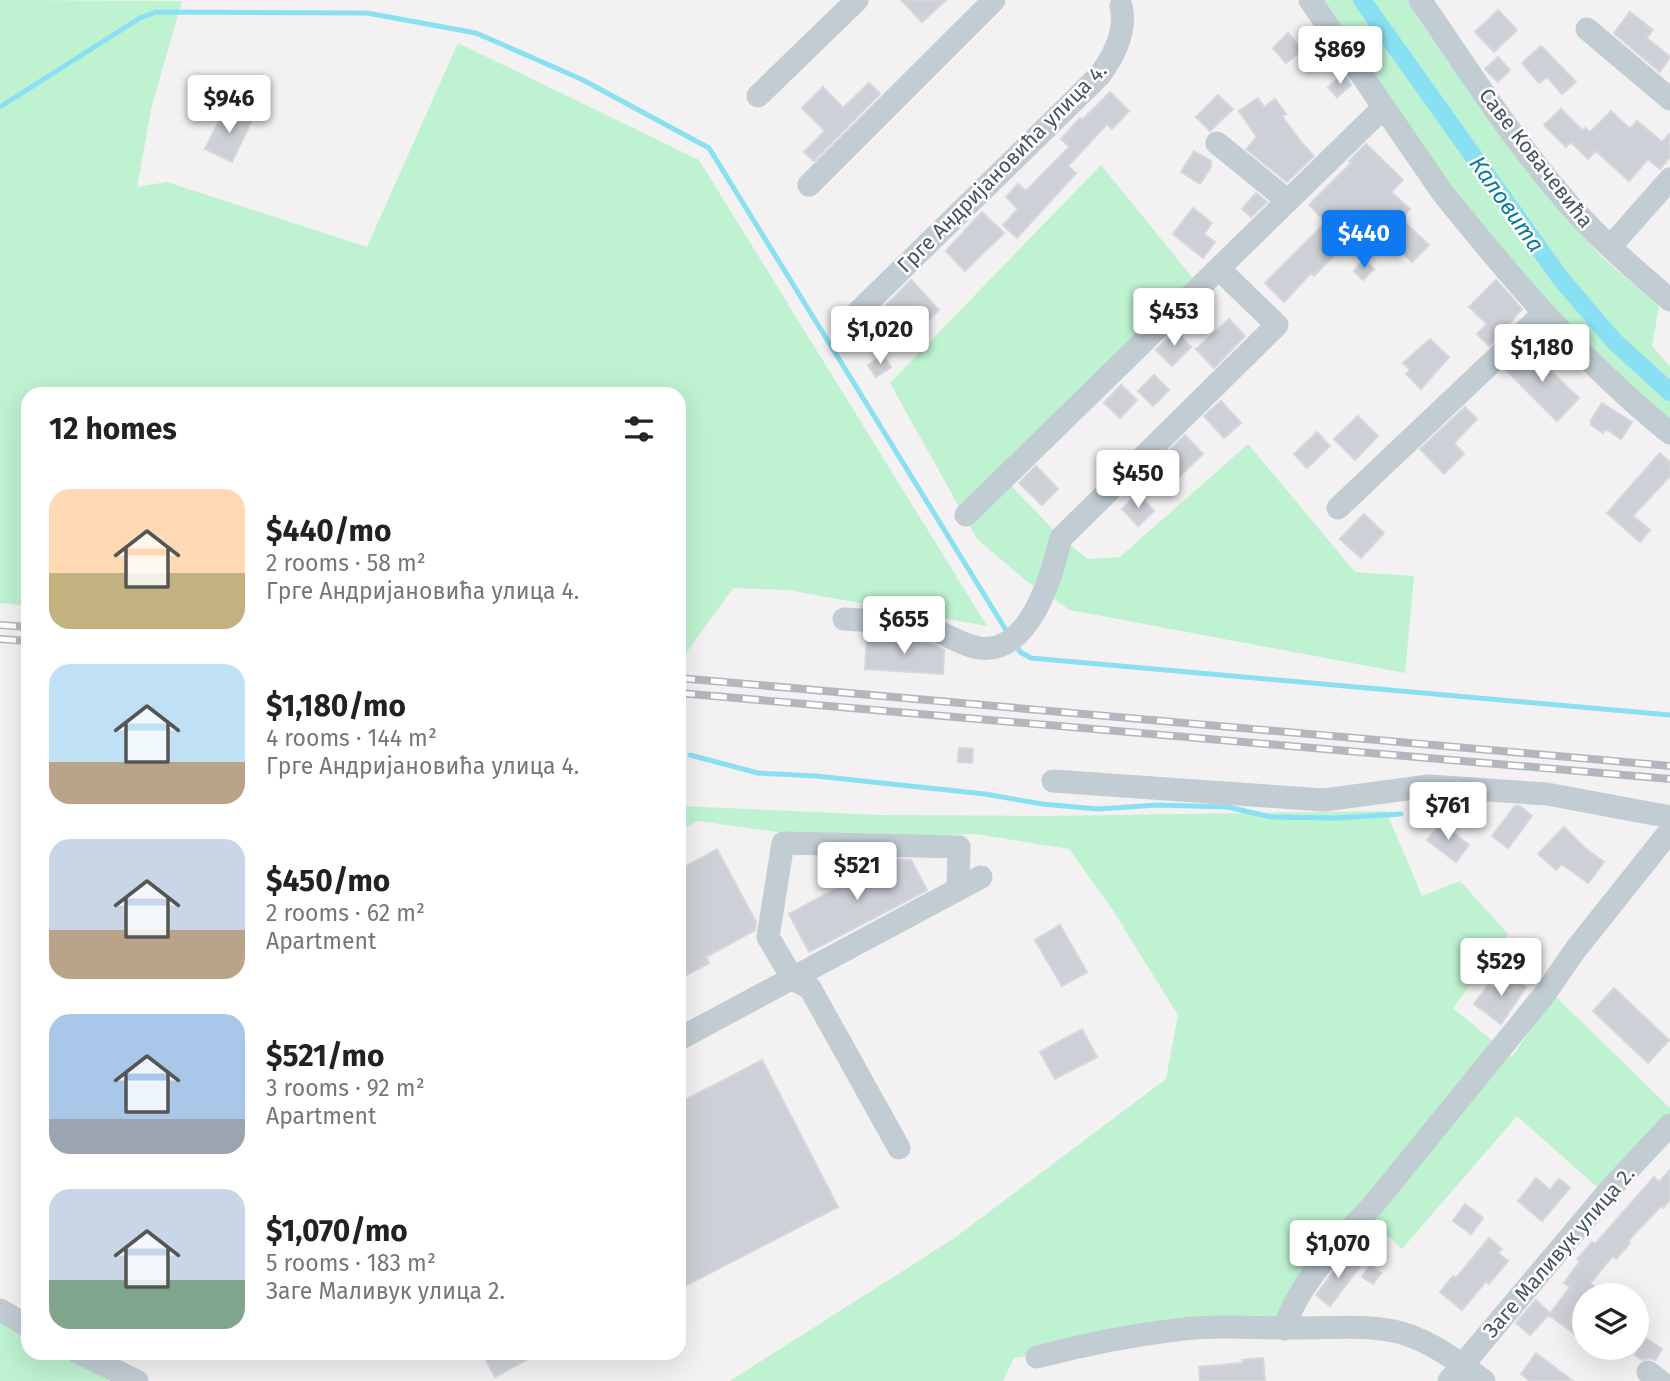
<!DOCTYPE html>
<html lang="en">
<head>
<meta charset="utf-8">
<style>
  :root { --surface:#fff; --page:#f2f2f2; --text:#222; --muted:#767676; --accent:#0e79f0 }
  body { margin:0; font-family:"Fira Sans",sans-serif; background:var(--page); color:var(--text); height:100vh; display:flex; flex-direction:column; font-size:26px; white-space:nowrap }
  * { box-sizing:border-box; margin:0 }
  p { font-size:23px; color:var(--muted) }
  .icon { flex:none; width:38px; height:38px; fill:none; stroke:currentColor; stroke-width:2; stroke-linecap:round; stroke-linejoin:round }
  .map { position:relative; flex:1; overflow:hidden }
  .side { position:absolute; left:21px; top:387px; width:665px; height:973px; display:flex; flex-direction:column; background:var(--surface); border-radius:21px; box-shadow:0 7px 28px #0002 }
  .side>* { flex:none }
  .fabs { position:absolute; left:1572px; top:1283px; display:grid; gap:14px }
  .fabs a { display:grid; place-items:center; width:77px; height:77px; border-radius:50%; background:var(--surface); box-shadow:0 7px 28px #0002; font-size:35px }
  .price { position:absolute; translate:-50% -60px; padding:0 16px; border-radius:7px; background:#fff; color:#222; font-size:23px; line-height:46px; filter:drop-shadow(0 2px 4px #0008) }
  .price::after { content:''; position:absolute; left:50%; top:42px; width:21px; height:16px; margin-left:-10px; background:inherit; clip-path:polygon(0 0,100% 0,50% 100%) }
  .price.selected { background:var(--accent); color:#fff }
  ul { padding:0; list-style:none }
  li { display:flex; align-items:center; gap:21px; height:175px; padding:0 28px }
  li span { display:grid; place-items:center; flex:none; width:196px; height:140px; border-radius:21px; color:#555 }
  li>.icon { margin-inline-start:auto }
  span .icon { width:84px; height:84px; fill:#fffc; stroke-width:1 }
  li b { font-size:30px }
  h2 { display:flex; justify-content:space-between; align-items:center; height:84px; padding:0 28px; font-size:30px }
  .map>svg:first-child { display:block }
</style>
</head>
<body>
<div class="map">
<svg width="1670" height="1381" viewBox="0 0 1670 1381">
  <rect width="100%" height="100%" fill="#f3f1f1"/>
  <!-- green -->
  <path fill="#bef2d0" d="M 0,0 L 182,1 L 152,105 L 137,187 L 167,182 L 367,247 L 458,43 L 699,160 L 987,626 L 788,590 L 733,588 L 686,653 L 679,652 L 679,394 L 28,394 L 28,606 L 0,603 Z
    M 1310,0 L 1419,0 L 1548,198 L 1604,259 L 1659,306 L 1652,346 L 1670,367 L 1670,424 L 1544,313 Z
    M 1101,165 L 1200,287 L 1004,478 L 1061,538 L 1088,559 L 1120,557 L 1248,444 L 1355,572 L 1414,576 L 1405,673 L 1070,610 L 1024,579 L 977,539 L 890,383 Z
    M 679,806 L 880,815 L 1040,816 L 1386,811 L 1422,896 L 1460,881 L 1508,934 L 1453,1008 L 1512,1057 L 1554,995 L 1670,1108 L 1670,1125 L 1606,1195 L 1517,1116 L 1402,1249 L 1365,1215 L 1285,1329 L 1184,1329 L 1014,1358 L 1003,1381 L 730,1381 L 953,1239 L 1166,1079 L 1178,1015 L 1114,912 L 1069,849 L 976,834 L 827,839 L 698,821 L 679,830 Z
    M 0,1322 L 28,1336 L 28,1353 L 61,1353 L 109,1381 L 0,1381 Z"/>
  <g fill="none" stroke-linecap="round" stroke-linejoin="round">
    <!-- stream -->
    <path stroke="#88e0f2" stroke-width="5" d="M 0,107 L 140,18 L 156,12 L 367,13 L 476,33 L 581,79 L 709,148 L 1009,635
      M 1015,643 L 1020,652 L 1031,658 L 1670,715
      M 690,755 L 758,773 L 816,776 L 985,794 L 1042,804 L 1098,809 L 1158,805 L 1228,807 L 1271,817 L 1336,818 L 1401,814"/>
    <!-- canal -->
    <path stroke="#88e0f2" stroke-width="18" d="M 1362,0 L 1561,279 L 1614,341 L 1670,392"/>
  </g>
  <!-- building -->
  <path fill="#cdd0d6" stroke="#d5d7dd" stroke-width="2" d="M 901,0 L 946,0 L 922,22 Z
    M 1498,10 L 1517,30 L 1494,52 L 1475,32 Z
    M 1630,12 L 1653,30 L 1647,38 L 1670,57 L 1660,72 L 1614,33 Z
    M 1288,33 L 1302,50 L 1286,63 L 1273,48 Z
    M 1541,46 L 1576,82 L 1562,94 L 1547,77 L 1539,83 L 1522,63 Z
    M 1498,57 L 1510,70 L 1498,82 L 1485,69 Z
    M 1344,74 L 1351,85 L 1337,97 L 1328,87 Z
    M 869,83 L 880,94 L 814,161 L 804,152 L 825,131 L 802,108 L 823,87 L 843,108 Z
    M 1110,92 L 1129,111 L 1112,129 L 1107,124 L 1068,166 L 1076,173 L 1017,238 L 1003,225 L 1018,209 L 1006,197 L 1018,184 L 1026,191 L 1069,147 L 1061,139 L 1080,118 L 1082,120 Z
    M 1218,95 L 1233,109 L 1210,131 L 1196,117 Z
    M 1258,98 L 1264,107 L 1275,99 L 1286,114 L 1282,116 L 1301,142 L 1314,156 L 1287,182 L 1246,149 L 1257,137 L 1239,111 Z
    M 226,107 L 252,120 L 232,162 L 205,149 Z
    M 1561,109 L 1583,131 L 1585,128 L 1590,132 L 1611,111 L 1630,129 L 1637,121 L 1662,142 L 1670,133 L 1670,157 L 1660,169 L 1648,159 L 1629,181 L 1596,151 L 1588,159 L 1571,142 L 1566,147 L 1544,125 Z
    M 1366,144 L 1403,180 L 1391,192 L 1410,209 L 1401,219 L 1429,245 L 1412,262 L 1402,253 L 1406,249 L 1364,214 L 1337,241 L 1343,246 L 1314,276 L 1311,273 L 1284,302 L 1265,283 L 1326,222 L 1309,205 L 1351,163 L 1349,161 Z
    M 1194,151 L 1211,161 L 1211,167 L 1200,184 L 1181,172 Z
    M 1256,193 L 1267,202 L 1251,217 L 1242,209 Z
    M 1193,208 L 1212,223 L 1204,234 L 1215,242 L 1203,258 L 1173,234 Z
    M 982,212 L 1004,233 L 965,271 L 946,251 Z
    M 1364,260 L 1374,269 L 1363,280 L 1354,271 Z
    M 911,280 L 939,310 L 913,334 L 912,332 L 882,355 L 866,333 L 893,312 L 886,305 Z
    M 1496,280 L 1522,309 L 1506,327 L 1507,328 L 1489,346 L 1477,334 L 1487,324 L 1469,307 Z
    M 1229,319 L 1245,336 L 1214,368 L 1196,349 Z
    M 1175,330 L 1191,347 L 1172,366 L 1156,350 Z
    M 1430,339 L 1449,357 L 1421,389 L 1406,374 L 1410,370 L 1403,363 Z
    M 1527,348 L 1579,398 L 1557,421 L 1505,369 Z
    M 883,355 L 891,367 L 876,377 L 868,365 Z
    M 1154,375 L 1169,390 L 1153,406 L 1138,391 Z
    M 1121,385 L 1137,400 L 1120,418 L 1104,403 Z
    M 1221,401 L 1241,423 L 1224,438 L 1204,416 Z
    M 1602,403 L 1632,422 L 1621,439 L 1606,429 L 1603,433 L 1591,425 L 1591,420 Z
    M 1465,407 L 1477,419 L 1454,443 L 1464,454 L 1444,474 L 1420,449 Z
    M 1358,416 L 1378,436 L 1355,460 L 1334,439 Z
    M 1317,432 L 1330,446 L 1307,468 L 1294,454 Z
    M 1185,435 L 1203,454 L 1180,476 L 1162,458 Z
    M 1660,453 L 1670,462 L 1670,476 L 1633,516 L 1650,530 L 1640,542 L 1607,513 Z
    M 1036,466 L 1058,489 L 1042,505 L 1019,483 Z
    M 1138,493 L 1154,511 L 1138,526 L 1122,509 Z
    M 1364,514 L 1384,533 L 1361,558 L 1340,539 Z
    M 867,637 L 924,641 L 938,647 L 944,650 L 943,674 L 865,669 Z
    M 959,748 L 973,749 L 972,763 L 958,762 Z
    M 1515,806 L 1520,806 L 1532,816 L 1508,848 L 1492,836 Z
    M 1441,823 L 1469,845 L 1456,862 L 1427,840 Z
    M 1564,827 L 1585,848 L 1604,862 L 1588,883 L 1562,864 L 1556,870 L 1538,854 Z
    M 717,849 L 756,922 L 755,930 L 706,957 L 709,963 L 679,979 L 679,870 Z
    M 891,859 L 911,860 L 927,890 L 809,952 L 789,914 Z
    M 1060,925 L 1087,972 L 1062,986 L 1035,940 Z
    M 1506,973 L 1526,987 L 1501,1024 L 1474,1004 L 1488,985 L 1494,989 Z
    M 1614,988 L 1669,1040 L 1648,1063 L 1593,1011 Z
    M 1082,1029 L 1097,1057 L 1055,1079 L 1040,1052 Z
    M 762,1060 L 838,1207 L 679,1289 L 679,1103 Z
    M 1670,1170 L 1670,1200 L 1663,1208 L 1661,1206 L 1628,1241 L 1630,1243 L 1616,1259 L 1613,1256 L 1590,1283 L 1606,1295 L 1584,1295 L 1584,1305 L 1574,1318 L 1584,1325 L 1584,1341 L 1549,1315 L 1570,1287 L 1564,1283 L 1580,1261 L 1577,1259 L 1592,1242 L 1595,1244 L 1654,1177 L 1659,1182 Z
    M 1536,1178 L 1550,1190 L 1559,1179 L 1570,1188 L 1542,1221 L 1518,1201 Z
    M 1465,1204 L 1483,1218 L 1471,1234 L 1453,1221 Z
    M 1489,1238 L 1502,1249 L 1498,1253 L 1508,1261 L 1489,1284 L 1486,1281 L 1462,1310 L 1440,1292 L 1453,1276 L 1456,1278 Z
    M 1346,1255 L 1361,1265 L 1330,1306 L 1316,1295 Z
    M 1370,1265 L 1381,1273 L 1373,1284 L 1362,1277 Z
    M 1536,1300 L 1550,1313 L 1530,1335 L 1516,1323 Z
    M 1646,1338 L 1662,1349 L 1655,1360 L 1649,1358 L 1642,1360 L 1635,1355 Z
    M 482,1353 L 539,1353 L 495,1377 Z
    M 1536,1353 L 1573,1381 L 1530,1381 L 1521,1374 Z
    M 1263,1358 L 1265,1381 L 1200,1381 L 1199,1367 L 1242,1363 L 1242,1360 Z"/>
  <g fill="none" stroke-linecap="round" stroke-linejoin="round">
    <!-- minor -->
    <path stroke="#c1ccd3" stroke-width="23" d="M 1310,0 L 1442,192 C 1511,278 1584,364 1670,433
      M 1420,0 C 1464,63 1505,129 1555,188 C 1589,230 1629,265 1670,300
      M 1587,29 L 1670,99
      M 758,96 L 857,0
      M 1217,143 L 1288,201
      M 809,185 L 994,0
      M 1610,247 L 1670,179
      M 853,317 L 1099,76 C 1114,56 1127,31 1121,6
      M 1338,508 L 1544,313
      M 966,515 L 1384,107
      M 844,619 C 867,621 903,620 924,626 C 942,631 960,645 979,648 C 1030,655 1052,575 1061,538 L 1277,325 L 1219,269
      M 1053,781 L 1324,800 L 1429,786 L 1547,794 L 1670,817
      M 793,979 L 768,937 L 783,843 L 959,847 L 958,889
      M 793,979 L 810,988 L 899,1148
      M 679,1039 L 981,877
      M 0,1310 L 28,1326
      M 1285,1329 C 1293,1289 1346,1234 1374,1204 L 1544,995 L 1576,949 L 1670,831
      M 79,1353 L 137,1381
      M 1037,1357 C 1086,1344 1133,1335 1183,1329 C 1222,1324 1261,1329 1301,1328 C 1333,1328 1370,1324 1402,1333 C 1432,1342 1459,1362 1484,1381
      M 1648,1372 L 1660,1381
      M 1449,1381 L 1613,1186 L 1670,1125"/>
    <!-- rail casing -->
    <g stroke="#b3b6bc" stroke-width="8">
      <path id="rail" d="M 0,625 L 28,627
        M 0,639 L 28,641
        M 679,678 L 1670,766
        M 679,693 L 1670,779"/>
    </g>
    <!-- rail -->
    <use href="#rail" stroke="#fff" stroke-width="5" stroke-dasharray="16" stroke-linecap="butt"/>
  </g>
  <g text-anchor="middle" stroke-width="5" stroke-linejoin="round" paint-order="stroke">
    <!-- street labels -->
    <g font-size="21" fill="#475560" stroke="#fff">
      <text transform="translate(1536 158) rotate(52)" y="7">Саве Ковачевића</text>
      <text transform="translate(1002 168) rotate(-45)" y="7">Грге Андријановића улица 4.</text>
      <text transform="translate(1559 1252) rotate(-49)" y="7">Заге Маливук улица 2.</text>
    </g>
    <!-- water labels -->
    <g font-size="23" font-style="italic" fill="#077d96" stroke="#fff">
      <text transform="translate(1507 204) rotate(55)" y="8">Каловита</text>
    </g>
  </g>
</svg>
<div class="fabs">
<a><svg class="icon" aria-label="layers" viewBox="0 0 24 24"><path d="M12 4l9 5-9 5-9-5zM3 14l9 5 9-5"/></svg></a>
</div>
<b class="price" style="left:1340px;top:86px">$869</b>
<b class="price" style="left:229px;top:135px">$946</b>
<b class="price selected" style="left:1364px;top:270px">$440</b>
<b class="price" style="left:1174px;top:348px">$453</b>
<b class="price" style="left:880px;top:366px">$1,020</b>
<b class="price" style="left:1542px;top:384px">$1,180</b>
<b class="price" style="left:1138px;top:510px">$450</b>
<b class="price" style="left:904px;top:656px">$655</b>
<b class="price" style="left:1448px;top:842px">$761</b>
<b class="price" style="left:857px;top:902px">$521</b>
<b class="price" style="left:1501px;top:998px">$529</b>
<b class="price" style="left:1338px;top:1280px">$1,070</b>
<section class="side">
<h2>12 homes<svg class="icon" aria-label="filters" viewBox="0 0 24 24"><path d="M4 7h16M4 17h16"/><circle cx="9" cy="7" r="2"/><circle cx="15" cy="17" r="2"/></svg></h2>
<ul>
<li><span style="background:linear-gradient(#ffd9b3 60%,#c2b280 0)"><svg class="icon" aria-label="home" viewBox="0 0 24 24"><path d="M3 11l9-7 9 7M6 9v11h12V9"/></svg></span><div><b>$440/mo</b><p>2 rooms · 58 m²</p><p>Грге Андријановића улица 4.</p></div></li>
<li><span style="background:linear-gradient(#bfe0f5 70%,#b9a48a 0)"><svg class="icon" aria-label="home" viewBox="0 0 24 24"><path d="M3 11l9-7 9 7M6 9v11h12V9"/></svg></span><div><b>$1,180/mo</b><p>4 rooms · 144 m²</p><p>Грге Андријановића улица 4.</p></div></li>
<li><span style="background:linear-gradient(#c9d6e8 65%,#b9a48a 0)"><svg class="icon" aria-label="home" viewBox="0 0 24 24"><path d="M3 11l9-7 9 7M6 9v11h12V9"/></svg></span><div><b>$450/mo</b><p>2 rooms · 62 m²</p><p>Apartment</p></div></li>
<li><span style="background:linear-gradient(#a9c7e8 75%,#9aa5b1 0)"><svg class="icon" aria-label="home" viewBox="0 0 24 24"><path d="M3 11l9-7 9 7M6 9v11h12V9"/></svg></span><div><b>$521/mo</b><p>3 rooms · 92 m²</p><p>Apartment</p></div></li>
<li><span style="background:linear-gradient(#c9d6e8 65%,#7fa58c 0)"><svg class="icon" aria-label="home" viewBox="0 0 24 24"><path d="M3 11l9-7 9 7M6 9v11h12V9"/></svg></span><div><b>$1,070/mo</b><p>5 rooms · 183 m²</p><p>Заге Маливук улица 2.</p></div></li>
</ul>
</section>
</div>
</body>
</html>
